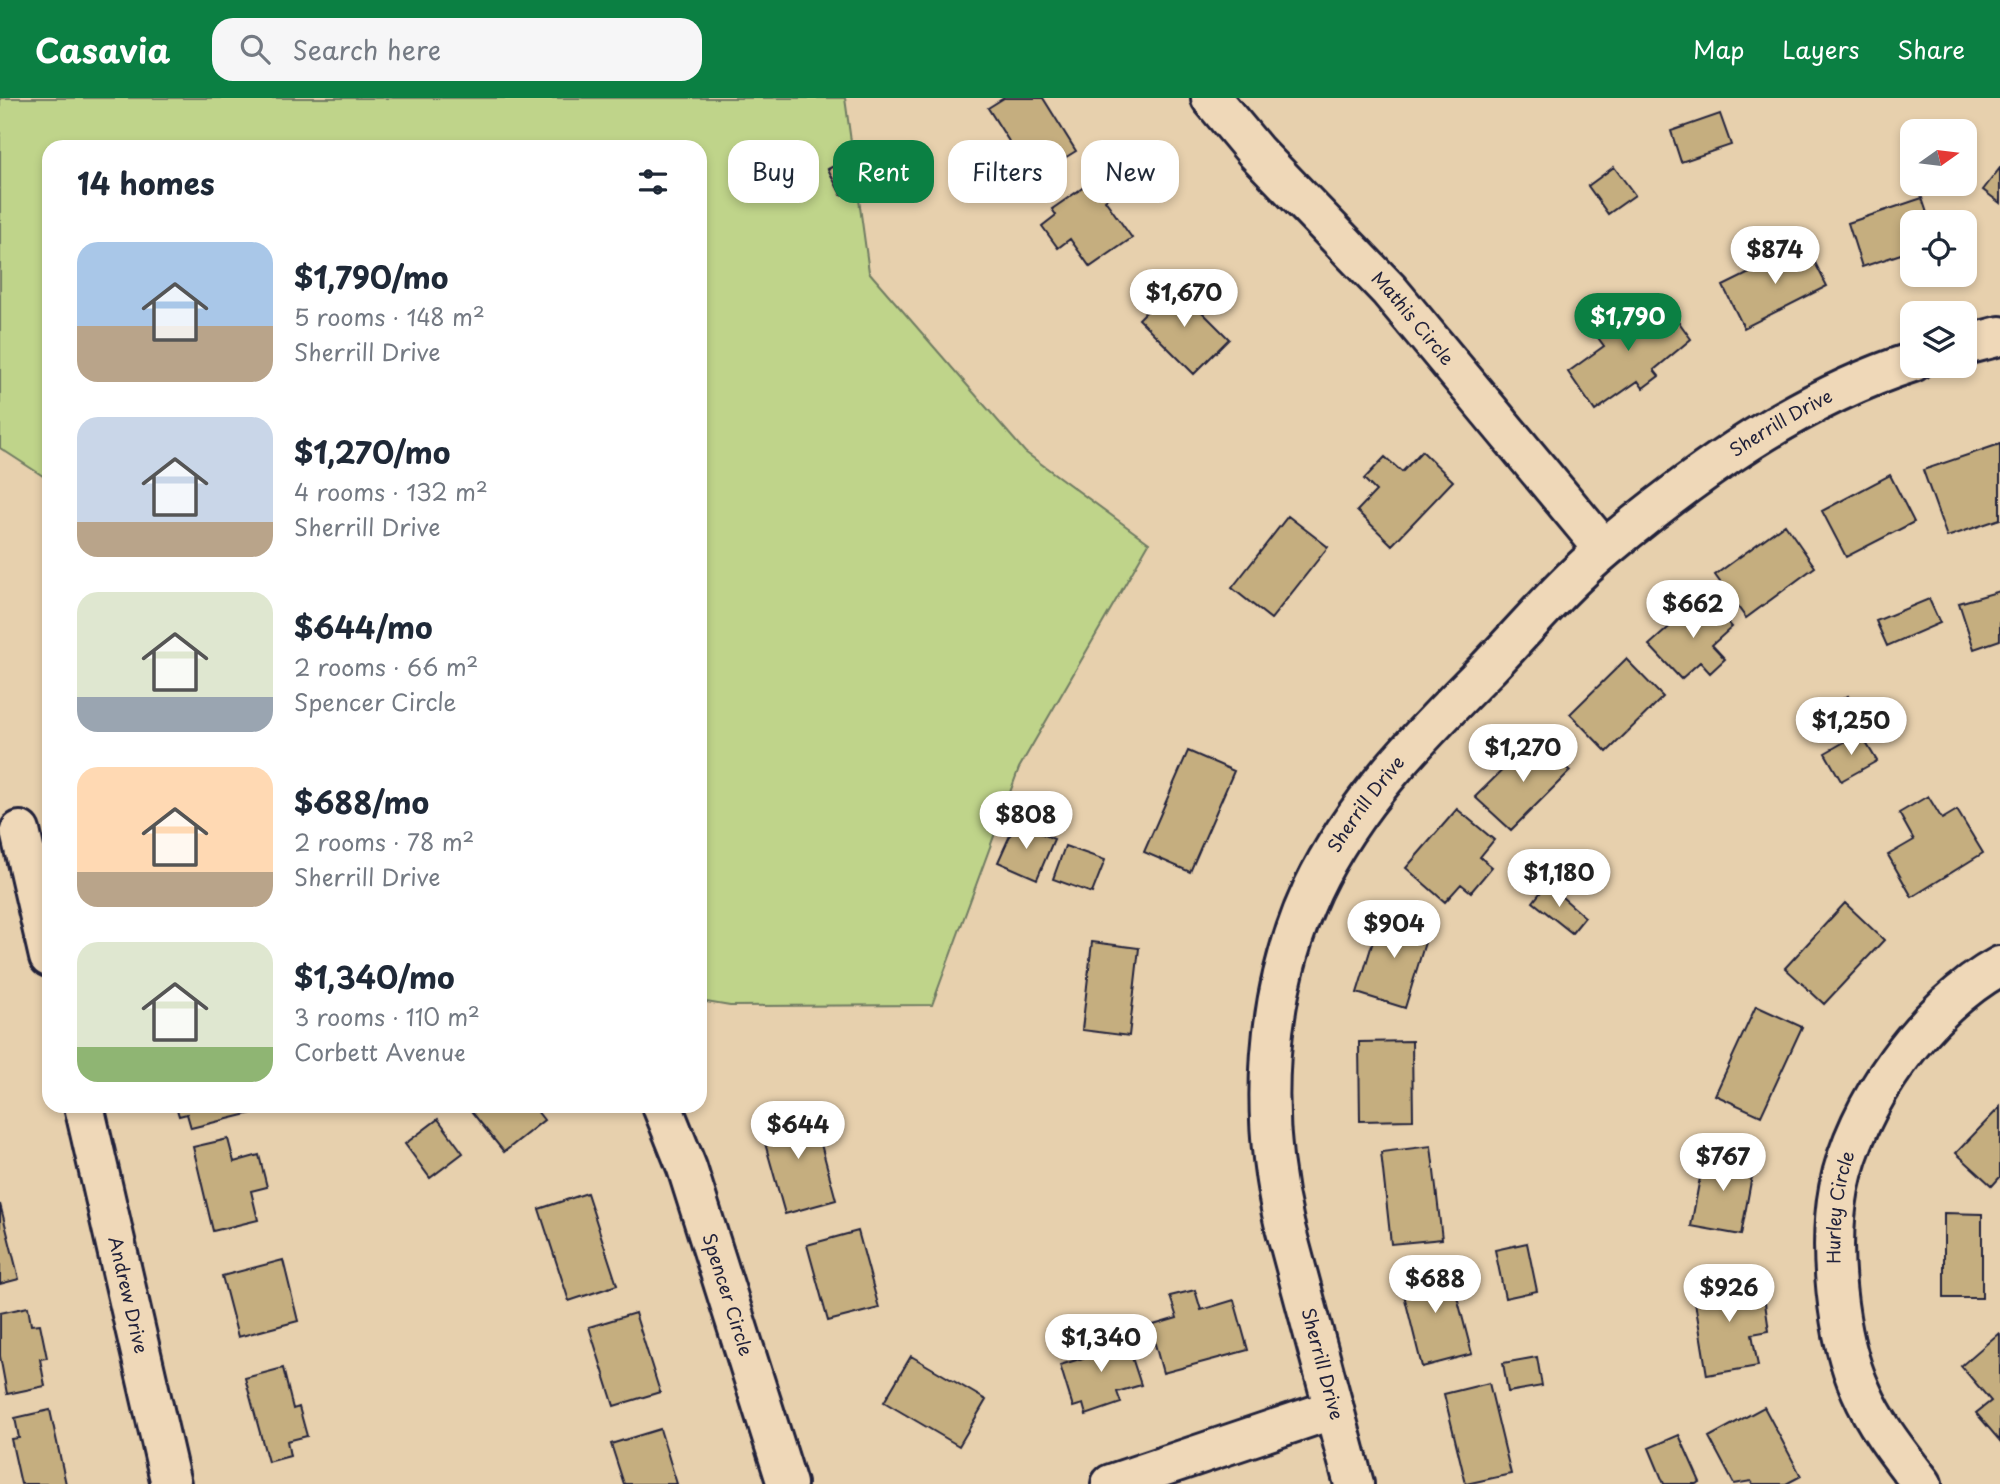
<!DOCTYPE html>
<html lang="en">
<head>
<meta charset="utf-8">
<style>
  :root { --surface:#fff; --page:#f6f6f7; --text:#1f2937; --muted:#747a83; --accent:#0b8043 }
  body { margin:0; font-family:"Playpen Sans",sans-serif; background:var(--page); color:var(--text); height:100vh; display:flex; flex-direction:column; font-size:26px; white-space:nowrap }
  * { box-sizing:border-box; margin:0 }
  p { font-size:23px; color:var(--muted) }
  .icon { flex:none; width:38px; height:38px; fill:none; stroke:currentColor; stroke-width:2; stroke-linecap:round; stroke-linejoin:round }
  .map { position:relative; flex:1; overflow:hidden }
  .side { position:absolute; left:42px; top:42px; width:665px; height:973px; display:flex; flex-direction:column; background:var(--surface); border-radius:21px; box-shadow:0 4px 10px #0003 }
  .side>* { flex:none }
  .banner { position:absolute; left:728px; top:42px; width:665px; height:63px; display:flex; gap:14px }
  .needle { width:46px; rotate:76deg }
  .tools { position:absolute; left:1900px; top:21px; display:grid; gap:14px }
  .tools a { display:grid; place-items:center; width:77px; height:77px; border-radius:14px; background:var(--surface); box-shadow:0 4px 10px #0003; font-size:35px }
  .price { position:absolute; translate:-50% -60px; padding:0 16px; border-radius:24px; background:#fff; color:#222; font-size:23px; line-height:46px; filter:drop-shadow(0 2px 4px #0008) }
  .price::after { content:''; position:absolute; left:50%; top:42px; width:21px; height:16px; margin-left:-10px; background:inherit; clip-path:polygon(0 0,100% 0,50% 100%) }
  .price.current { background:var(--accent); color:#fff }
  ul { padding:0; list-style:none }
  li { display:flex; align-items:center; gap:21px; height:175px; padding:0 35px }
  li span { display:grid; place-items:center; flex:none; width:196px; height:140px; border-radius:21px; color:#555 }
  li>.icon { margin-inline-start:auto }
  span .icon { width:84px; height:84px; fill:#fffc; stroke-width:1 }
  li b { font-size:30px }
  h2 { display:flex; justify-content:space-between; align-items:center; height:84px; padding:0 35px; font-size:30px }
  .chip { padding:0 24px; border-radius:21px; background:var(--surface); box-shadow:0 4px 10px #0003; font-size:24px; line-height:63px }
  .chip.current { background:var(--accent); color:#fff }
  header { display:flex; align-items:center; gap:42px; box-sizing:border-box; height:98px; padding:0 35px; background:var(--accent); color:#fff }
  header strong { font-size:33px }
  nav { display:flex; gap:38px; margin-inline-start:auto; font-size:24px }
  .search { width:490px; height:63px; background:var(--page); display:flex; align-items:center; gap:18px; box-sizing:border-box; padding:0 24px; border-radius:21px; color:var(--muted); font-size:26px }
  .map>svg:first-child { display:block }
</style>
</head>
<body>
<header>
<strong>Casavia</strong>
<div class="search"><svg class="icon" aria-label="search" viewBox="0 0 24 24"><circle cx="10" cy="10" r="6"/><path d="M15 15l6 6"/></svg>Search here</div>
<nav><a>Map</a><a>Layers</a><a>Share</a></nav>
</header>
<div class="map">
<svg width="2000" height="1386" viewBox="0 0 2000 1386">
  <rect width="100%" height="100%" fill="#e7d0ad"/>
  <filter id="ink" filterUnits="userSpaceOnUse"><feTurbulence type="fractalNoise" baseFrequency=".0143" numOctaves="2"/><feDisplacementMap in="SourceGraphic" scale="14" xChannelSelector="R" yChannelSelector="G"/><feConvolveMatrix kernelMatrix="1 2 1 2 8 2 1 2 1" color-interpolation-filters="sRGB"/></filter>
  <g filter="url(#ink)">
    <!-- green -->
    <path fill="#bfd48a" stroke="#707b62" stroke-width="2" d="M 0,0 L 845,0 L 869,174 L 1025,354 L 1149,445 L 1019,670 L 932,907 L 730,908 L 700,903 L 700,49 L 49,49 L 49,382 L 0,350 Z"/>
    <!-- building -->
    <path fill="#c5ae7f" stroke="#22223b" stroke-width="2" d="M 1004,0 L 1043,0 L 1076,53 L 1032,80 L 988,10 Z
      M 1720,16 L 1731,47 L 1681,64 L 1671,33 Z
      M 857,56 L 870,82 L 841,97 L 828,71 Z
      M 1614,69 L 1635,97 L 1608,116 L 1588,88 Z
      M 2000,70 L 2000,105 L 1983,92 Z
      M 1100,78 L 1113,96 L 1105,102 L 1132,140 L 1090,169 L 1070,141 L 1058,150 L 1042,128 L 1056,117 L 1052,111 Z
      M 1922,100 L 1930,124 L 1913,124 L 1913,152 L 1862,169 L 1848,125 Z
      M 1806,147 L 1827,188 L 1744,230 L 1723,188 Z
      M 1174,186 L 1229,241 L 1194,276 L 1139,221 Z
      M 1663,202 L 1691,241 L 1654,272 L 1659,278 L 1643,290 L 1638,283 L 1595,313 L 1568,274 L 1604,248 L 1588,226 L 1615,208 L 1630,230 Z
      M 2000,346 L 2000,421 L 1947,439 L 1923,372 Z
      M 1422,353 L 1453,383 L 1392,447 L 1357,413 L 1376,393 L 1364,381 L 1385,359 L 1402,374 Z
      M 1890,377 L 1914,424 L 1846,459 L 1822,413 Z
      M 1288,418 L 1328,449 L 1271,521 L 1232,490 Z
      M 1785,426 L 1815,469 L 1746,520 L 1715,477 Z
      M 2000,493 L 2000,542 L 1974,551 L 1959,505 Z
      M 1704,498 L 1732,529 L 1712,547 L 1725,561 L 1710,575 L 1700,564 L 1681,581 L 1649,547 Z
      M 1929,501 L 1940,525 L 1887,548 L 1876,523 Z
      M 1626,561 L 1663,599 L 1607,654 L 1570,616 Z
      M 1848,598 L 1855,613 L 1831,626 L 1823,612 Z
      M 1860,635 L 1877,663 L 1841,683 L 1825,655 Z
      M 1536,639 L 1570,673 L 1511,732 L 1475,699 Z
      M 1188,653 L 1234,673 L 1190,774 L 1144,754 Z
      M 1928,698 L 1942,721 L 1957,712 L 1983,755 L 1912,799 L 1888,757 L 1914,742 L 1899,715 Z
      M 1457,711 L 1494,742 L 1480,759 L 1492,769 L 1471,794 L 1461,786 L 1445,804 L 1406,770 Z
      M 1016,724 L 1054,741 L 1037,781 L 998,764 Z
      M 1065,748 L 1105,762 L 1092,795 L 1053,781 Z
      M 1547,786 L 1585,819 L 1572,835 L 1533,804 Z
      M 1845,805 L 1884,842 L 1824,906 L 1785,870 Z
      M 1382,814 L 1430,828 L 1405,910 L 1357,895 Z
      M 1092,844 L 1139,850 L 1129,938 L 1082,932 Z
      M 1756,908 L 1802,929 L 1761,1018 L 1715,997 Z
      M 1412,943 L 1413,1022 L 1360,1023 L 1359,944 Z
      M 176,1008 L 251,1008 L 252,1015 L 191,1030 L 187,1016 L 179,1018 Z
      M 467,1008 L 533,1008 L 544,1022 L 504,1054 Z
      M 811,1009 L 836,1102 L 785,1116 L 759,1024 Z
      M 2000,1009 L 2000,1079 L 1992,1088 L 1956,1055 Z
      M 438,1021 L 463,1055 L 430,1080 L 405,1046 Z
      M 228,1041 L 234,1064 L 259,1057 L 267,1089 L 251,1093 L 258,1122 L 213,1133 L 193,1049 Z
      M 1431,1048 L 1442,1141 L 1391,1146 L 1381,1054 Z
      M 1705,1053 L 1755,1062 L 1741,1137 L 1691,1128 Z
      M 587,1095 L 617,1187 L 569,1203 L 539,1111 Z
      M 0,1106 L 19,1181 L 0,1186 Z
      M 1944,1115 L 1982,1116 L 1982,1200 L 1944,1200 Z
      M 858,1133 L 879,1210 L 828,1223 L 807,1147 Z
      M 1527,1145 L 1537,1193 L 1505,1200 L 1495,1152 Z
      M 283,1162 L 298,1223 L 238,1239 L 222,1178 Z
      M 1448,1164 L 1472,1256 L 1422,1269 L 1399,1177 Z
      M 1742,1177 L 1746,1200 L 1764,1198 L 1769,1233 L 1752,1236 L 1758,1268 L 1707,1277 L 1692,1186 Z
      M 1195,1192 L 1201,1212 L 1234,1202 L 1248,1252 L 1163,1275 L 1150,1228 L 1177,1220 L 1170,1198 Z
      M 28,1209 L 31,1227 L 40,1226 L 47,1260 L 40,1261 L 45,1288 L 7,1296 L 0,1258 L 0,1215 Z
      M 635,1215 L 660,1294 L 614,1308 L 589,1229 Z
      M 1124,1235 L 1141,1287 L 1117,1294 L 1121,1305 L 1086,1317 L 1083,1306 L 1073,1309 L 1060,1267 L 1083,1260 L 1080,1249 Z
      M 1999,1235 L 2000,1236 L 2000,1343 L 1976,1315 L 1991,1303 L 1961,1268 Z
      M 911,1258 L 986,1302 L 959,1348 L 884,1304 Z
      M 1537,1259 L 1542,1288 L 1508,1294 L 1503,1265 Z
      M 283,1270 L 293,1311 L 299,1309 L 307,1338 L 287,1343 L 290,1358 L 268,1364 L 245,1280 Z
      M 1489,1285 L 1511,1376 L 1466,1386 L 1444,1296 Z
      M 1764,1309 L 1801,1378 L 1786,1386 L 1753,1386 L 1751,1383 L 1734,1386 L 1709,1339 Z
      M 50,1312 L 66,1386 L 21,1386 L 11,1341 L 19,1340 L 15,1320 Z
      M 660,1331 L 677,1386 L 624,1386 L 611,1346 Z
      M 1679,1337 L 1700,1384 L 1696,1386 L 1664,1386 L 1649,1350 Z"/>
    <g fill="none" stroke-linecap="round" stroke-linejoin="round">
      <!-- minor casing -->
      <g stroke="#22223b" stroke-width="44">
        <g id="minor">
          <path id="s1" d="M 1211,0 L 1256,54 L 1389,192 L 1604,451"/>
          <path d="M 1965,247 L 2000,238"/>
          <path d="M 20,733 L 49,859"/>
          <path id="s2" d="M 84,1008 L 171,1386"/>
          <path id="s3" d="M 662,1008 L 687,1070 L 787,1386"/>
          <path d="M 1111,1386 L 1334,1311"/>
          <path id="s4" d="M 1354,1386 L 1285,1129 C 1259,1019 1264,896 1312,792 C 1353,705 1421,637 1488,570 C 1526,530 1564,485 1606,450 C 1697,374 1800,300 1913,264"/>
          <path id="s5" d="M 1922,1386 C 1899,1356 1876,1328 1861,1293 C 1836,1238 1828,1149 1839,1090 C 1855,1007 1926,908 2000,868"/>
        </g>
      </g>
      <!-- minor -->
      <use href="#minor" stroke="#efd8b8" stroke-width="38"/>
    </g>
  </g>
  <g text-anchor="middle" stroke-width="6" stroke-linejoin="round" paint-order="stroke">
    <!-- street labels -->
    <g font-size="18" fill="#22223b" stroke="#efd8b8">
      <text dy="6" stroke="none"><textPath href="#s1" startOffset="299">Mathis Circle</textPath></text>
      <text dy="6" stroke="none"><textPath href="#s4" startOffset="1279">Sherrill Drive</textPath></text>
      <text dy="6" stroke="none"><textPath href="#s4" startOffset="712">Sherrill Drive</textPath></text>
      <text dy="6" stroke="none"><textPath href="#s5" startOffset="299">Hurley Circle</textPath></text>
      <text dy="6" stroke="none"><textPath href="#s3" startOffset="200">Spencer Circle</textPath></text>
      <text dy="6" stroke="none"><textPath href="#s2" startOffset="194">Andrew Drive</textPath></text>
      <text transform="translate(1322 1266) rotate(75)" y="6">Sherrill Drive</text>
    </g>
  </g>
</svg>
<div class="tools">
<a><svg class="needle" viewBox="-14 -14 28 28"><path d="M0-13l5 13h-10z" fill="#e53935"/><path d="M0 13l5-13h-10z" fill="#747a83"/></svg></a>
<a><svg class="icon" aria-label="locate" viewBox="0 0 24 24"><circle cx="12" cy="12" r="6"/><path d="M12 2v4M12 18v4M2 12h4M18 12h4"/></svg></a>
<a><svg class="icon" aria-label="layers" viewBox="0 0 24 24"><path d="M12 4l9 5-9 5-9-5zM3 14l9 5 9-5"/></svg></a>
</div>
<b class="price" style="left:1775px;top:188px">$874</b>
<b class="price" style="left:1184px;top:231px">$1,670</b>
<b class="price current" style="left:1628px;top:255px">$1,790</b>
<b class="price" style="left:1693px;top:542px">$662</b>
<b class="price" style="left:1851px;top:659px">$1,250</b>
<b class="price" style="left:1523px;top:686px">$1,270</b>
<b class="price" style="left:1026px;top:753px">$808</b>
<b class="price" style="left:1559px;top:811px">$1,180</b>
<b class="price" style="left:1394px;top:862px">$904</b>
<b class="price" style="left:798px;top:1063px">$644</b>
<b class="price" style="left:1723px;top:1095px">$767</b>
<b class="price" style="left:1435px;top:1217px">$688</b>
<b class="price" style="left:1729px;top:1226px">$926</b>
<b class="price" style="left:1101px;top:1276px">$1,340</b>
<div class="banner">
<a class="chip">Buy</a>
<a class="chip current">Rent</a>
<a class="chip">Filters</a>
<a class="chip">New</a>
</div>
<section class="side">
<h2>14 homes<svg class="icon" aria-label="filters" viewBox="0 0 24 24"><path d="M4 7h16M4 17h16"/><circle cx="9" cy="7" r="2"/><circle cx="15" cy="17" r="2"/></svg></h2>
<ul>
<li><span style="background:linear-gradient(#a9c7e8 60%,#b9a48a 0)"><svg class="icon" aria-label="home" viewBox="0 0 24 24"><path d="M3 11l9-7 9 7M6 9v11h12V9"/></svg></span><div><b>$1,790/mo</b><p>5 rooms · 148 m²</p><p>Sherrill Drive</p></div></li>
<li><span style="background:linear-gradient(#c9d6e8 75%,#b9a48a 0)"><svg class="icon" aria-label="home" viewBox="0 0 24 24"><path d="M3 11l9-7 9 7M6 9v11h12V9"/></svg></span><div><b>$1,270/mo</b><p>4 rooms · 132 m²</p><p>Sherrill Drive</p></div></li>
<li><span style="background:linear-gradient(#dfe7d0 75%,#9aa5b1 0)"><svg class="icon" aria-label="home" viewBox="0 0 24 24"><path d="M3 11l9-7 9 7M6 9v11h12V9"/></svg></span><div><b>$644/mo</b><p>2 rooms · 66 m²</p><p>Spencer Circle</p></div></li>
<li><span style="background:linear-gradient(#ffd9b3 75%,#b9a48a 0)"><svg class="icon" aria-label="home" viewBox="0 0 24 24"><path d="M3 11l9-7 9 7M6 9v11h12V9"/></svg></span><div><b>$688/mo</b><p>2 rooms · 78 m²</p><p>Sherrill Drive</p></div></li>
<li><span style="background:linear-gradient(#dfe7d0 75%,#8fb573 0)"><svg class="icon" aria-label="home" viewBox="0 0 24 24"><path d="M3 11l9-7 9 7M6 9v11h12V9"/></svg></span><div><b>$1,340/mo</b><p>3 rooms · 110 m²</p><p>Corbett Avenue</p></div></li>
</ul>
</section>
</div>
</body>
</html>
